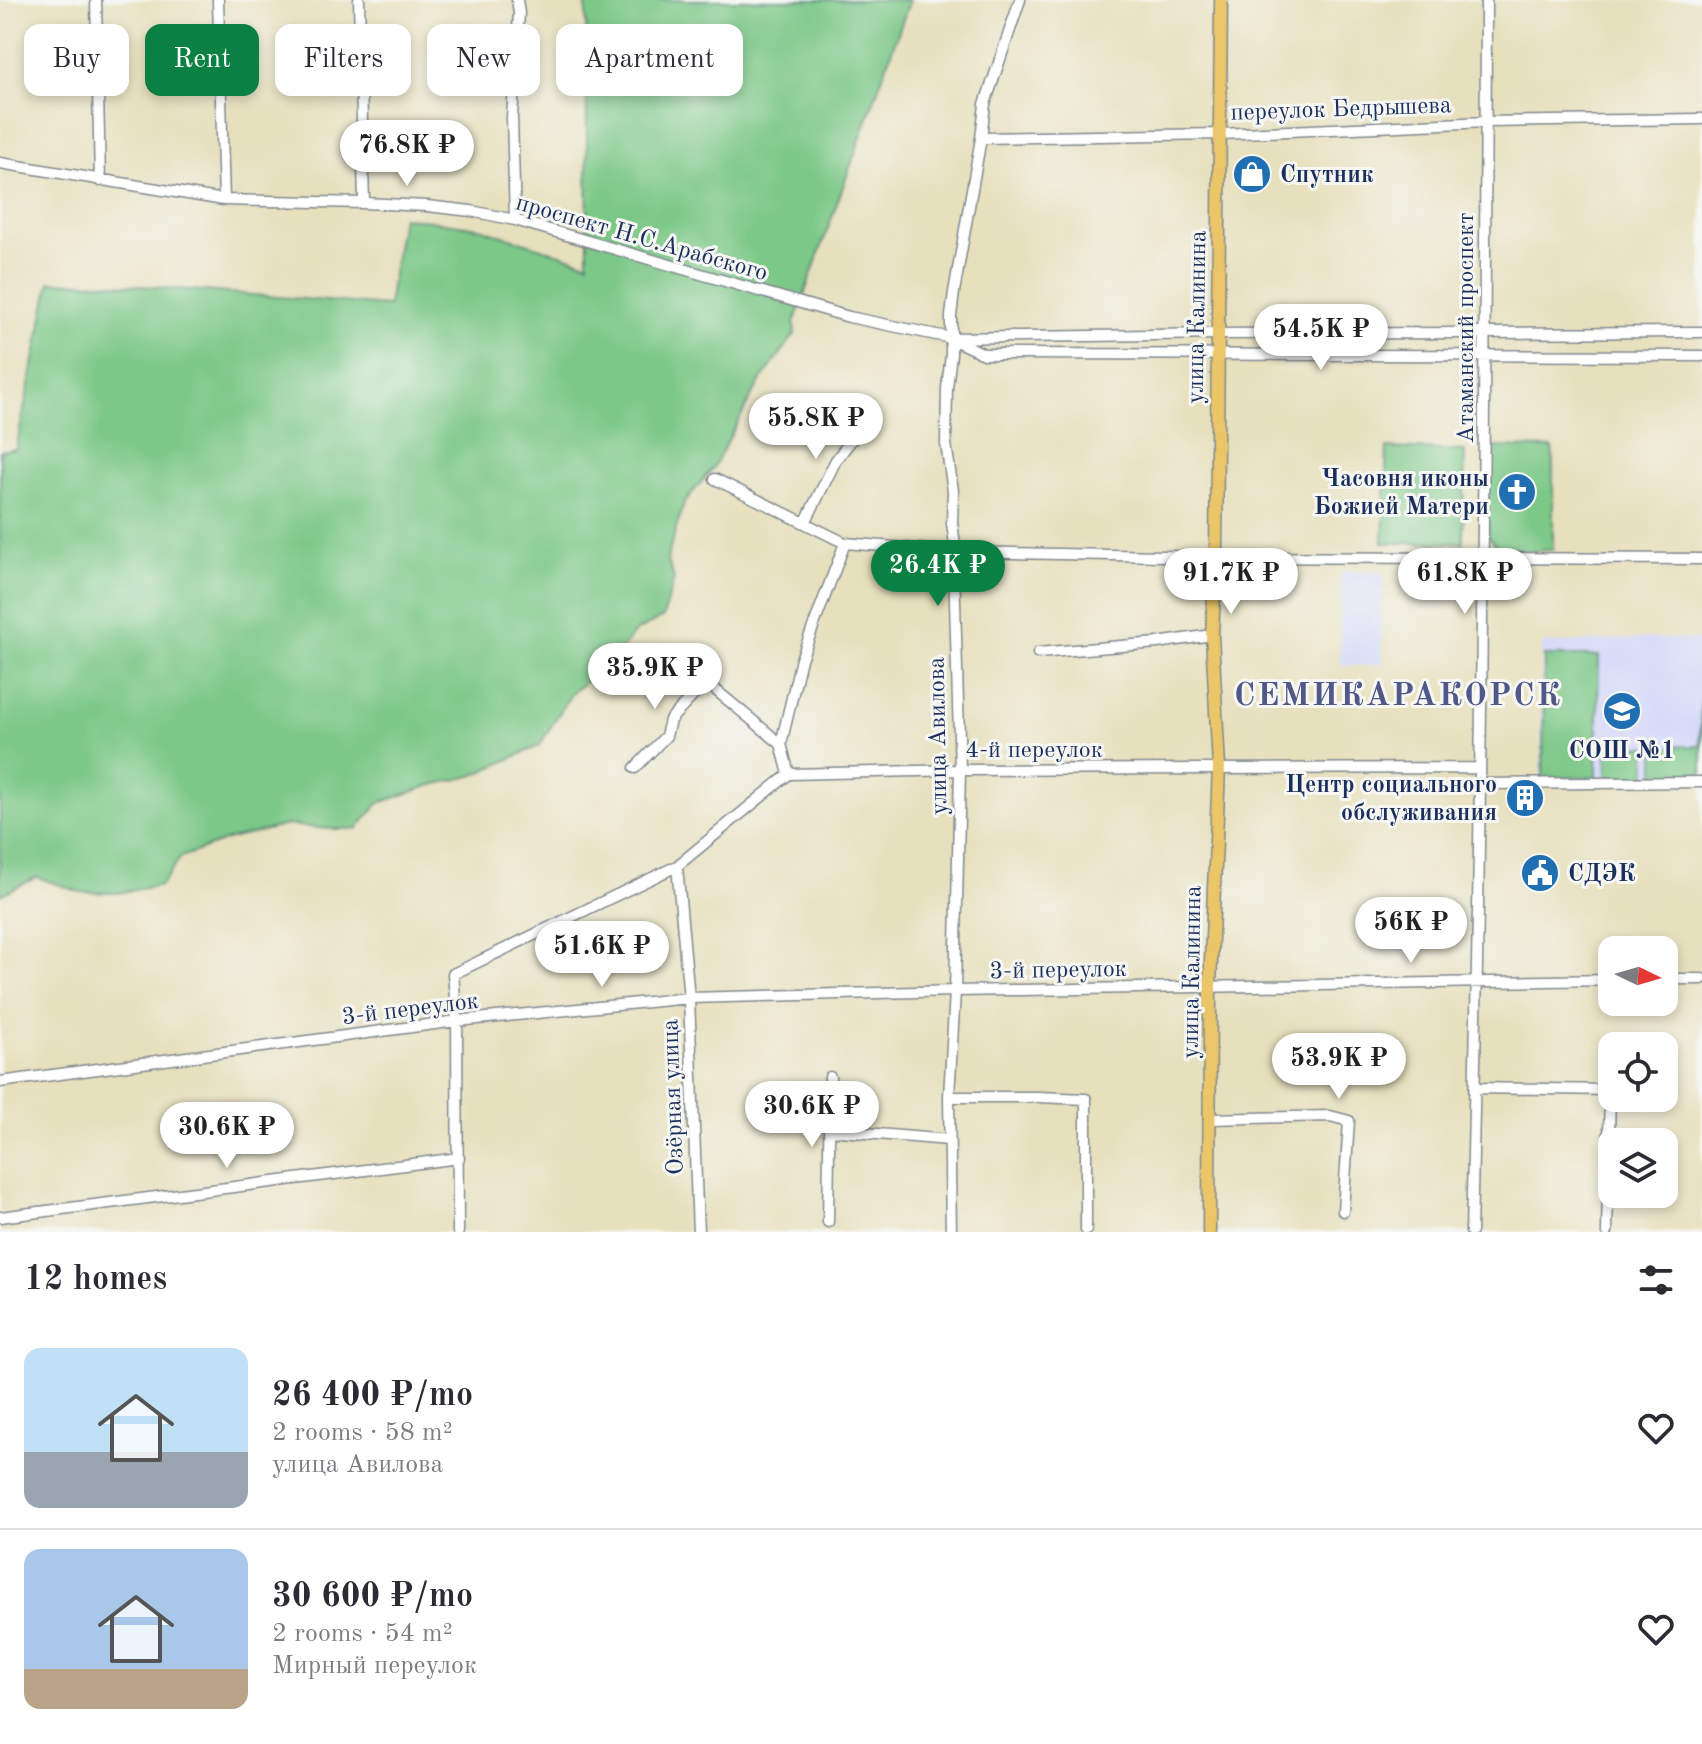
<!DOCTYPE html>
<html lang="en">
<head>
<meta charset="utf-8">
<style>
  :root { --surface:#fff; --page:#f7f7f7; --text:#2b2b33; --muted:#7c7c81; --line:#e1e1e2; --accent:#0b8043 }
  body { margin:0; font-family:"Old Standard TT",serif; background:var(--page); color:var(--text); height:100vh; display:flex; flex-direction:column; font-size:30px; white-space:nowrap }
  * { box-sizing:border-box; margin:0 }
  p { font-size:26px; color:var(--muted) }
  .icon { flex:none; width:44px; height:44px; fill:none; stroke:currentColor; stroke-width:2; stroke-linecap:round; stroke-linejoin:round }
  .map { position:relative; height:1232px; overflow:hidden }
  .panel { display:flex; flex-direction:column; background:var(--surface); flex:1 }
  .panel>* { flex:none }
  .top-card { position:absolute; left:24px; top:24px; width:800px; height:72px; display:flex; gap:16px }
  .needle { width:52px; rotate:95deg }
  .buttons { position:absolute; left:1598px; top:936px; display:grid; gap:16px }
  .buttons a { display:grid; place-items:center; width:80px; height:80px; border-radius:16px; background:var(--surface); box-shadow:0 4px 12px #0003; font-size:40px }
  .price { position:absolute; translate:-50% -68px; padding:0 18px; border-radius:28px; background:#fff; color:#222; font-size:26px; line-height:52px; filter:drop-shadow(0 2px 4px #0008) }
  .price::after { content:''; position:absolute; left:50%; top:48px; width:24px; height:18px; margin-left:-12px; background:inherit; clip-path:polygon(0 0,100% 0,50% 100%) }
  .price.selected { background:var(--accent); color:#fff }
  ul { padding:0; list-style:none }
  li { display:flex; align-items:center; gap:24px; height:200px; padding:0 24px }
  li+li { border-top:2px solid var(--line) }
  li span { display:grid; place-items:center; flex:none; width:224px; height:160px; border-radius:16px; color:#555 }
  li>.icon { margin-inline-start:auto }
  span .icon { width:96px; height:96px; fill:#fffc; stroke-width:1 }
  li b { font-size:34px }
  h2 { display:flex; justify-content:space-between; align-items:center; height:96px; padding:0 24px; font-size:34px }
  .pill { padding:0 28px; border-radius:16px; background:var(--surface); box-shadow:0 4px 12px #0003; font-size:28px; line-height:72px }
  .pill.selected { background:var(--accent); color:#fff }
  .map>svg:first-child { display:block }
</style>
</head>
<body>
<div class="map">
<svg width="1702" height="1232" viewBox="0 0 1702 1232">
  <rect width="100%" height="100%" fill="#f6f6f2"/>
  <filter id="ink" filterUnits="userSpaceOnUse"><feTurbulence type="fractalNoise" baseFrequency=".0125" numOctaves="2"/><feDisplacementMap in="SourceGraphic" scale="16" xChannelSelector="R" yChannelSelector="G"/><feConvolveMatrix kernelMatrix="1 2 1 2 8 2 1 2 1" color-interpolation-filters="sRGB"/></filter>
  <filter id="wash" filterUnits="userSpaceOnUse"><feTurbulence type="fractalNoise" baseFrequency=".006" numOctaves="4" result="noise"/><feDisplacementMap in="SourceGraphic" scale="32" xChannelSelector="R" yChannelSelector="G"/><feGaussianBlur stdDeviation="1.8" result="paint"/><feColorMatrix in="noise" values="0 0 0 0 0 0 0 0 0 0 0 0 0 0 0 0 0 1.4 0 .05"/><feComposite in="paint" operator="in"/></filter>
  <g filter="url(#wash)">
    <rect width="100%" height="100%" fill="#e7e0bd"/>
    <!-- built -->
    <path fill="#d4d8f9" d="M 1341,571 L 1383,572 L 1381,665 L 1340,665 Z
      M 1648,638 L 1702,640 L 1702,778 L 1541,779 L 1542,644 Z"/>
    <!-- green -->
    <path fill="#7cc887" stroke="#4c7c72" stroke-width="2" d="M 586,0 L 910,0 L 794,323 L 795,334 L 759,383 L 713,468 L 684,503 L 667,559 L 674,578 L 663,617 L 635,632 L 610,664 L 572,692 L 539,746 L 472,776 L 432,785 L 379,803 L 357,829 L 330,829 L 287,825 L 230,839 L 181,857 L 161,885 L 117,893 L 80,892 L 37,877 L 0,895 L 0,451 L 16,449 L 50,282 L 104,283 L 388,306 L 402,217 L 480,228 L 588,263 Z
      M 1488,447 L 1553,448 L 1553,550 C 1531,550 1499,558 1488,535 Z
      M 1387,448 L 1465,451 L 1463,543 L 1383,543 Z
      M 1544,656 L 1599,656 L 1597,777 L 1543,778 Z
      M 1701,699 L 1702,699 L 1702,776 L 1655,776 L 1655,747 L 1700,746 Z
      M 1646,746 L 1647,776 L 1607,777 L 1606,747 Z"/>
  </g>
  <g filter="url(#ink)">
    <g fill="none" stroke-linecap="round" stroke-linejoin="round">
      <!-- minor casing -->
      <g stroke="#81888e" stroke-width="13">
        <path id="minor" d="M 96,0 L 100,181
          M 218,0 L 224,200
          M 359,0 L 364,203
          M 981,138 L 1221,134 L 1486,122 L 1702,119
          M 0,163 L 224,200 L 364,203 L 427,206 L 471,211 L 515,220 L 849,317 L 951,338 L 1218,334 L 1702,332
          M 515,220 L 512,117 L 519,13 L 517,0
          M 956,341 L 984,354 L 1702,356
          M 715,479 L 845,543 L 956,552 L 1216,557 L 1702,559
          M 805,523 L 836,460 L 852,439 L 862,416
          M 1038,653 L 1157,643 L 1212,635
          M 683,663 L 781,744 L 789,774
          M 781,744 L 801,659 L 845,543
          M 635,768 L 666,736 L 670,720 L 706,682
          M 1480,784 L 1702,782
          M 677,866 L 689,998 L 698,1232
          M 1664,979 L 1702,979
          M 0,1082 L 457,1021 L 689,998 L 955,991 L 1612,980
          M 1475,1088 L 1612,1090
          M 949,1097 L 1038,1097 L 1086,1099 L 1086,1230
          M 1211,1119 L 1330,1116 L 1349,1121 L 1343,1211
          M 829,1130 L 949,1140
          M 0,1217 L 459,1158
          M 828,1222 L 830,1077
          M 458,1232 L 457,1021 L 453,974 L 677,866 L 789,774 L 960,770 L 1480,768
          M 951,1232 L 949,1097 L 955,991 L 960,770 L 954,569 L 956,552 L 952,523 L 953,491 L 946,444 L 947,388 L 951,354 L 951,316 L 954,292 L 981,138 L 985,104 L 1020,0
          M 1471,1232 C 1482,821 1485,411 1486,0
          M 1607,1232 L 1610,1090"/>
      </g>
      <!-- major casing -->
      <g stroke="#81888e" stroke-width="15">
        <path id="major" d="M 1209,1232 L 1210,986 L 1219,768 L 1212,635 L 1216,557 L 1221,0"/>
      </g>
      <!-- minor -->
      <use href="#minor" stroke="#fff" stroke-width="10"/>
      <!-- major -->
      <use href="#major" stroke="#ebc669" stroke-width="12"/>
    </g>
  </g>
  <!-- icons -->
  <defs>
    <g id="shop-disc" transform="scale(2)"><circle r="9.5" fill="#1f6fb2" stroke="#f6f6f2"/><path d="M-5-2.5h2.3a2.7 3.5 0 0 1 5.4 0H5L5.5 6h-11ZM-1.5-2.5h3a1.5 2.3 0 0 0-3 0Z" fill="#fff"/></g>
    <g id="church-disc" transform="scale(2)"><circle r="9.5" fill="#1f6fb2" stroke="#f6f6f2"/><path d="M-1.2-6h2.4v3.5h3.3v2.4h-3.3V6h-2.4V-.1h-3.3v-2.4h3.3Z" fill="#fff"/></g>
    <g id="school-disc" transform="scale(2)"><circle r="9.5" fill="#1f6fb2" stroke="#f6f6f2"/><path d="M0-5L7-2L0 1L-7-2ZM-4 1L0 2.5L4 1V4Q0 6-4 4Z" fill="#fff"/></g>
    <g id="building-disc" transform="scale(2)"><circle r="9.5" fill="#1f6fb2" stroke="#f6f6f2"/><path d="M-4-6H4V6H1V3H-1V6H-4ZM-2.5-4.3h1.7v1.8h-1.7ZM.8-4.3h1.7v1.8H.8ZM-2.5-1h1.7V.8h-1.7ZM.8-1h1.7V.8H.8Z" fill="#fff"/></g>
    <g id="civic-disc" transform="scale(2)"><circle r="9.5" fill="#1f6fb2" stroke="#f6f6f2"/><path d="M-.6-6.5H3V-4.5H.6V-3L4-1V1h2V6H-6V1h2V-1L-.6-3ZM-1.2 2.5V6h2.4V2.5Z" fill="#fff"/></g>
  </defs>
  <g fill-rule="evenodd">
    <use href="#shop-disc" x="1252" y="174"/>
    <use href="#church-disc" x="1517" y="492"/>
    <use href="#school-disc" x="1622" y="711"/>
    <use href="#building-disc" x="1525" y="798"/>
    <use href="#civic-disc" x="1540" y="873"/>
  </g>
  <g text-anchor="middle" stroke-width="6" stroke-linejoin="round" paint-order="stroke">
    <!-- street labels -->
    <g font-size="24" fill="#1b2f5e" stroke="#f6f6f2">
      <text transform="translate(1341 108) rotate(-2)" y="8">переулок Бедрышева</text>
      <text transform="translate(642 237) rotate(16)" y="8">проспект Н.С.Арабского</text>
      <text transform="translate(1196 317) rotate(-89)" y="8">улица Калинина</text>
      <text transform="translate(1465 328) rotate(-90)" y="8">Атаманский проспект</text>
      <text transform="translate(937 736) rotate(-91)" y="8">улица Авилова</text>
      <text x="1034" y="757">4-й переулок</text>
      <text transform="translate(1058 969) rotate(-1)" y="8">3-й переулок</text>
      <text transform="translate(1191 972) rotate(-89)" y="8">улица Калинина</text>
      <text transform="translate(410 1008) rotate(-7)" y="8">3-й переулок</text>
      <text transform="translate(672 1097) rotate(-92)" y="8">Озёрная улица</text>
    </g>
    <!-- poi labels -->
    <g font-size="24" font-weight="bold" fill="#1b2f5e" stroke="#f6f6f2" text-anchor="start">
      <text x="1280" y="182">Спутник</text>
      <text x="1489" y="486" text-anchor="end">Часовня иконы<tspan x="1489" dy="28">Божией Матери</tspan></text>
      <text x="1622" y="758" text-anchor="middle">СОШ №1</text>
      <text x="1497" y="792" text-anchor="end">Центр социального<tspan x="1497" dy="28">обслуживания</tspan></text>
      <text x="1568" y="881">СДЭК</text>
    </g>
    <!-- district labels -->
    <g font-size="32" font-weight="bold" letter-spacing="2" fill="#4f5888" stroke="#f6f6f2">
      <text x="1398" y="705">СЕМИКАРАКОРСК</text>
    </g>
  </g>
</svg>
<div class="buttons">
<a><svg class="needle" viewBox="-14 -14 28 28"><path d="M0-13l5 13h-10z" fill="#e53935"/><path d="M0 13l5-13h-10z" fill="#7c7c81"/></svg></a>
<a><svg class="icon" aria-label="locate" viewBox="0 0 24 24"><circle cx="12" cy="12" r="6"/><path d="M12 2v4M12 18v4M2 12h4M18 12h4"/></svg></a>
<a><svg class="icon" aria-label="layers" viewBox="0 0 24 24"><path d="M12 4l9 5-9 5-9-5zM3 14l9 5 9-5"/></svg></a>
</div>
<b class="price" style="left:407px;top:188px">76.8K ₽</b>
<b class="price" style="left:1321px;top:372px">54.5K ₽</b>
<b class="price" style="left:816px;top:461px">55.8K ₽</b>
<b class="price selected" style="left:938px;top:608px">26.4K ₽</b>
<b class="price" style="left:1231px;top:616px">91.7K ₽</b>
<b class="price" style="left:1465px;top:616px">61.8K ₽</b>
<b class="price" style="left:655px;top:711px">35.9K ₽</b>
<b class="price" style="left:1411px;top:965px">56K ₽</b>
<b class="price" style="left:602px;top:989px">51.6K ₽</b>
<b class="price" style="left:1339px;top:1101px">53.9K ₽</b>
<b class="price" style="left:812px;top:1149px">30.6K ₽</b>
<b class="price" style="left:227px;top:1170px">30.6K ₽</b>
<div class="top-card">
<a class="pill">Buy</a>
<a class="pill selected">Rent</a>
<a class="pill">Filters</a>
<a class="pill">New</a>
<a class="pill">Apartment</a>
</div>
</div>
<section class="panel">
<h2>12 homes<svg class="icon" aria-label="filters" viewBox="0 0 24 24"><path d="M4 7h16M4 17h16"/><circle cx="9" cy="7" r="2"/><circle cx="15" cy="17" r="2"/></svg></h2>
<ul>
<li><span style="background:linear-gradient(#bfe0f5 65%,#9aa5b1 0)"><svg class="icon" aria-label="home" viewBox="0 0 24 24"><path d="M3 11l9-7 9 7M6 9v11h12V9"/></svg></span><div><b>26 400 ₽/mo</b><p>2 rooms · 58 m²</p><p>улица Авилова</p></div><svg class="icon" aria-label="heart" viewBox="0 0 24 24"><path d="M12 20l-8-8c-3-5 5-10 8-4 3-6 11-1 8 4z"/></svg></li>
<li><span style="background:linear-gradient(#a9c7e8 75%,#b9a48a 0)"><svg class="icon" aria-label="home" viewBox="0 0 24 24"><path d="M3 11l9-7 9 7M6 9v11h12V9"/></svg></span><div><b>30 600 ₽/mo</b><p>2 rooms · 54 m²</p><p>Мирный переулок</p></div><svg class="icon" aria-label="heart" viewBox="0 0 24 24"><path d="M12 20l-8-8c-3-5 5-10 8-4 3-6 11-1 8 4z"/></svg></li>
</ul>
</section>
</body>
</html>
